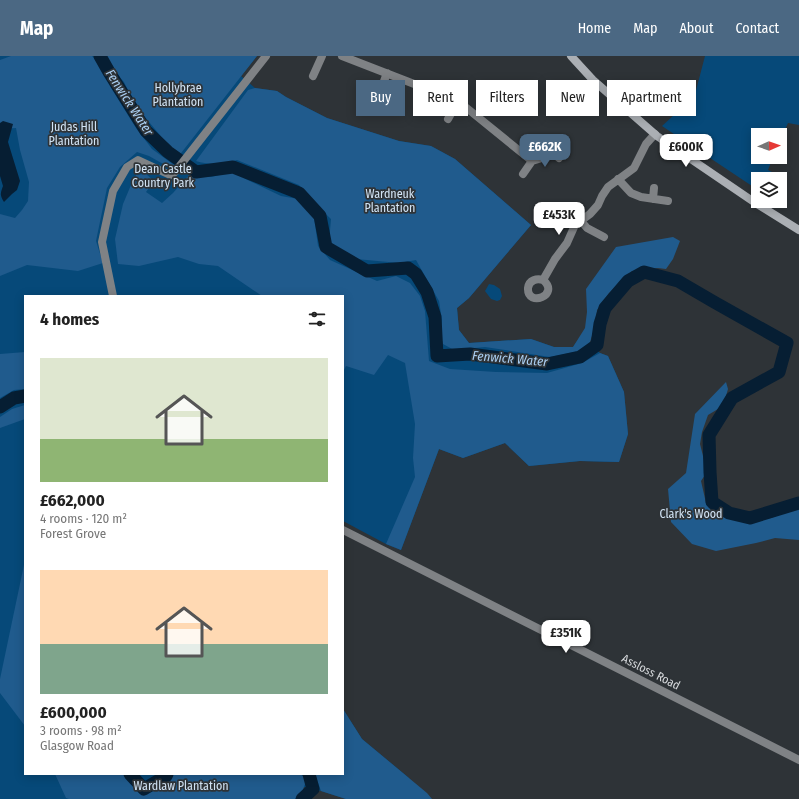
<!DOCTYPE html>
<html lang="en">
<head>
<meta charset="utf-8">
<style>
  :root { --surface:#fff; --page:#f2f2f2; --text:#222; --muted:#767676; --accent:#4b6883 }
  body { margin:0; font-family:"Fira Sans Condensed",sans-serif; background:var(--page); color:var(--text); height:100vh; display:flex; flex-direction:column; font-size:15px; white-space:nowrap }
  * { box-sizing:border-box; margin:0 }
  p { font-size:13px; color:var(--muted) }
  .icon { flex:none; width:22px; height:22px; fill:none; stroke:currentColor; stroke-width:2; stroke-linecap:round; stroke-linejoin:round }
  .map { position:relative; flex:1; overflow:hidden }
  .drawer { position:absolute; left:24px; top:239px; width:320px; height:480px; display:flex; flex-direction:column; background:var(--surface); border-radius:0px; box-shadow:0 2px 10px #0003 }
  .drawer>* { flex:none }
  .hud { position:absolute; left:356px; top:24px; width:380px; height:36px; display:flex; gap:8px }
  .needle { width:26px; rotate:88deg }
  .buttons { position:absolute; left:751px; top:72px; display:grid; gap:8px }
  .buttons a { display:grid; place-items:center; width:36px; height:36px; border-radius:0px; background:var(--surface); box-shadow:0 2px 10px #0003; font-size:20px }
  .price { position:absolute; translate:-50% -34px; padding:0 9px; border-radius:8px; background:#fff; color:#222; font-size:13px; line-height:26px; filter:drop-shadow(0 1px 2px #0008) }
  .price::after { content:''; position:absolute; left:50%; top:24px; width:12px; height:9px; margin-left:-6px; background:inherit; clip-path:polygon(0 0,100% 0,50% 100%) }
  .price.active { background:var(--accent); color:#fff }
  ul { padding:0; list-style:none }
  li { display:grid; align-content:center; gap:8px; height:212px; padding:0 16px }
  li span { display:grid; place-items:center; height:124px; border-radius:0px; color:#555 }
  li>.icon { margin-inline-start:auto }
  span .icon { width:72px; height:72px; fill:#fffc; stroke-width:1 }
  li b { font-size:17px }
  h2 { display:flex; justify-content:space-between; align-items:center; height:48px; padding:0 16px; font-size:17px }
  .pill { padding:0 14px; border-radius:0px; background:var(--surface); box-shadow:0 2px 10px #0003; font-size:14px; line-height:36px }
  .pill.active { background:var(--accent); color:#fff }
  header { display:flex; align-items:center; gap:24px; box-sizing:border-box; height:56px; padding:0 20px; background:var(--accent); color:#fff }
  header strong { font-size:19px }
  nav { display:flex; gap:22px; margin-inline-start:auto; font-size:14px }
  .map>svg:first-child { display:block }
</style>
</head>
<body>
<header>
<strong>Map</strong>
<nav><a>Home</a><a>Map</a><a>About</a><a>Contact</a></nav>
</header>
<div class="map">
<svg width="799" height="743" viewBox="0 0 799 743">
  <rect width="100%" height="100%" fill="#2e3337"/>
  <!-- green -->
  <path fill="#064979" d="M 0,0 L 257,0 L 241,20 L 255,32 L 277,35 L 286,41 L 327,62 L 399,85 L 431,90 L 455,103 L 531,169 L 469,242 L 457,252 L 459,274 L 469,287 L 531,283 L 554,291 L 573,291 L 580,281 L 590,286 L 600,297 L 608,300 L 624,336 L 628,378 L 619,406 L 580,405 L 529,410 L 505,387 L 463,402 L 439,393 L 401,494 L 386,488 L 343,465 L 343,240 L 25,240 L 25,718 L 343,718 L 343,653 L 362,683 L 409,722 L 346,743 L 321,735 L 304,731 L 301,739 L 295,743 L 0,743 Z
    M 705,0 L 799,0 L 799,69 L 788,67 L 780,85 L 780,79 L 758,79 L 758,101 L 773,101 L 768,114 L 774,117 L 770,123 L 758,123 L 758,134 L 662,70 L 688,46 L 693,46 Z
    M 489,228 L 494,229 L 500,233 L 502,240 L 500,244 L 497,245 L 491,243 L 485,235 Z"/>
  <!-- forest -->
  <path fill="#205b8d" d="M 11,0 L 92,0 L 100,9 L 110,30 L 136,72 L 152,93 L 174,109 L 172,113 L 149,100 L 137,96 L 120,111 L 107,132 L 96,185 L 103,207 L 78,215 L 27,209 L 0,220 L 0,158 L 15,162 L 22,154 L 28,145 L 29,126 L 20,94 L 16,72 L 0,73 L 0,4 Z
    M 106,0 L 257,0 L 178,101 L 159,78 L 135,49 L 124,26 L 112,13 Z
    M 255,32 L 277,35 L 286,41 L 327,62 L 399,85 L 431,90 L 455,103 L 531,169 L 469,242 L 457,252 L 459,274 L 469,287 L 531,283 L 554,291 L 573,291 L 585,272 L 587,256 L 586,233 L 616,191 L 673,181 L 680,185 L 673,203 L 666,213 L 658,212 L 632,215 L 609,237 L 597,254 L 595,271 L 590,286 L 579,295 L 550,301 L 485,291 L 454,294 L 443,288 L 441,281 L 442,264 L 439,245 L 416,204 L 399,207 L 356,203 L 329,186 L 331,163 L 313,146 L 299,129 L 237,104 C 223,108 209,109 196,105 L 248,34 Z
    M 231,116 L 281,140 L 298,143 L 314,161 L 318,190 L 330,204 L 377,225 L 396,220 L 410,227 L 420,240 L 425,255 L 429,305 L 450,313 L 496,316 L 547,317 L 582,307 L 600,297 L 608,300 L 624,336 L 628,378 L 619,406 L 580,405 L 529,410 L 505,387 L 463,402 L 439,393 L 401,494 L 386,488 L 415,421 L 413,402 L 415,368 L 405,307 L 388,299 L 374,319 L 346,310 L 343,316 L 343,240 L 262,240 L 218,210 L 199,208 L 178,201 L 139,210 L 118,208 L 115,183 L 123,148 L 131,129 L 136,119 L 146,118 L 154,125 L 146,136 L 162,147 L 173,137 L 189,119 L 211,121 Z
    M 25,296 L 25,333 L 14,334 L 0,342 L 0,298 Z
    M 726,326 L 728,333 L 723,350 L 708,359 L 702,376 L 700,388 L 707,416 L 701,425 L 706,447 L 713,458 L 745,465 L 771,462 L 799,451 L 799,484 L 775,482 L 756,487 L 716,495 L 692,488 L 671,466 L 668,433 L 686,417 L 695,358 Z
    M 25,349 L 25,363 L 0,372 L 0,361 L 12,353 Z
    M 25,504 L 25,670 L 0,637 L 0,623 Z
    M 343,653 L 362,683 L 427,737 L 432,743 L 346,743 L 321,735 L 315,718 L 343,718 Z
    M 55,718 L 123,718 L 128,725 L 141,736 L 156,735 L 170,722 L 173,718 L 300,718 L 304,721 L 306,725 L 301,739 L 295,743 L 69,743 L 66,742 Z"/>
  <!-- water -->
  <path fill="#061e33" d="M 3,65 L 13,68 L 8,86 L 20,125 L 17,134 L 12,138 L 4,146 C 0,139 0,138 3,130 L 0,120 L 0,67 Z"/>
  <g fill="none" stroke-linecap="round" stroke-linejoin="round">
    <!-- river -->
    <path stroke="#061e33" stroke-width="13" d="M 100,0 L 109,16 L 146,75 L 168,96 L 196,116 L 233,111 L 299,137 L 320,160 L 326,191 L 367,215 L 408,212 L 416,218 L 427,236 L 435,261 L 437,300 L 470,298 L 547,308 L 580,301 L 597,289 L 600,268 L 605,252 L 628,225 L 644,216 L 678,225 L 714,246 L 787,287 L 779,316 L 732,342 L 709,379 L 710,416 L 712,446 L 729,457 L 750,462 L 799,447
      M 0,351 L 14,342 L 25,340
      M 130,718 L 144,733 L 166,720 L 167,718
      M 302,743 L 313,733 L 309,718"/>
    <!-- street -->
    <path stroke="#7f8285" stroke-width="8" d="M 342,0 L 458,45 L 532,105 L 523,118
      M 313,20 L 322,0
      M 376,47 L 387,17
      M 448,63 L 458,45
      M 532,105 L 542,102 L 549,93 L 559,102
      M 618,123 L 631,137 L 641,141 L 668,145
      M 653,143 L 654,132
      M 559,154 L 575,169
      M 581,165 L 587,172 L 604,181
      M 543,224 C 561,239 527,252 528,232 C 529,224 537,222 543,224 L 555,203 L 567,187 L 575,169 L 590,158 L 598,149 L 602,140 L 608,131 L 634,112 L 646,88 L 655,78
      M 113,240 L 102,186 L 113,135 L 127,111 L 138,104 L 170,119 L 175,116 L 266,0
      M 343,474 L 799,704"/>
    <!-- secondary -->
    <path stroke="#abafb4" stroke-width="8" d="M 571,0 L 593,24 L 657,80 L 754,146 L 799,174"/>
  </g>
  <g text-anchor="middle" stroke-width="3.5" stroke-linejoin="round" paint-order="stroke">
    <!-- park labels -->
    <g font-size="12" fill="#d2e4f5" stroke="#2e3337">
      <text x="178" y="36">Hollybrae<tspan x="178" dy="14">Plantation</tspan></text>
      <text x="74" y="75">Judas Hill<tspan x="74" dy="14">Plantation</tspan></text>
      <text x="163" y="117">Dean Castle<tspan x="163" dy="14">Country Park</tspan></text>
      <text x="390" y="142">Wardneuk<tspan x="390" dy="14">Plantation</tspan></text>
      <text x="691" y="462">Clark's Wood</text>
      <text x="181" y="734">Wardlaw Plantation</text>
    </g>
    <!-- street labels -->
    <g font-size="12" fill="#d5d8db" stroke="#2e3337">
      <text transform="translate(651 616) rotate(27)" y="4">Assloss Road</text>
    </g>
    <!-- water labels -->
    <g font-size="13" font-style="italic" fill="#acd0f3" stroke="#2e3337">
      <text transform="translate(130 46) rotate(57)" y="5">Fenwick Water</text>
      <text transform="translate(510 302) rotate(5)" y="5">Fenwick Water</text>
    </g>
  </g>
</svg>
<div class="buttons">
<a><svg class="needle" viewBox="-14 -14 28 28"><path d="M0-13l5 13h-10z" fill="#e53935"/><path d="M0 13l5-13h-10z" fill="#767676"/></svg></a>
<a><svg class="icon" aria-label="layers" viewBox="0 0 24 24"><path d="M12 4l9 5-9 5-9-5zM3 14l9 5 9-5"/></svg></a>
</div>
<b class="price active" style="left:545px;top:112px">£662K</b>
<b class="price" style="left:686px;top:112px">£600K</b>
<b class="price" style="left:559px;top:180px">£453K</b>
<b class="price" style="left:566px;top:598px">£351K</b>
<div class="hud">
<a class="pill active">Buy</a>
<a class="pill">Rent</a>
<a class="pill">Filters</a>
<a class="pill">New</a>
<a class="pill">Apartment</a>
</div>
<section class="drawer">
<h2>4 homes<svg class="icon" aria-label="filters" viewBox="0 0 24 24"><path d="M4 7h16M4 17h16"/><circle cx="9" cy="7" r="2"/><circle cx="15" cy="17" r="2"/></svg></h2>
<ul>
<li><span style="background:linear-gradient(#dfe7d0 65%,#8fb573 0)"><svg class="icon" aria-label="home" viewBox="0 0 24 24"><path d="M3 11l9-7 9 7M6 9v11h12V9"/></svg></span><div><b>£662,000</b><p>4 rooms · 120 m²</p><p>Forest Grove</p></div></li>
<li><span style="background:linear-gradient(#ffd9b3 60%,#7fa58c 0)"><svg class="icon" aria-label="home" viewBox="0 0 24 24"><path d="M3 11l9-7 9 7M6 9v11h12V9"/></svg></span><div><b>£600,000</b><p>3 rooms · 98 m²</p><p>Glasgow Road</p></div></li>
</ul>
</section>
</div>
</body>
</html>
